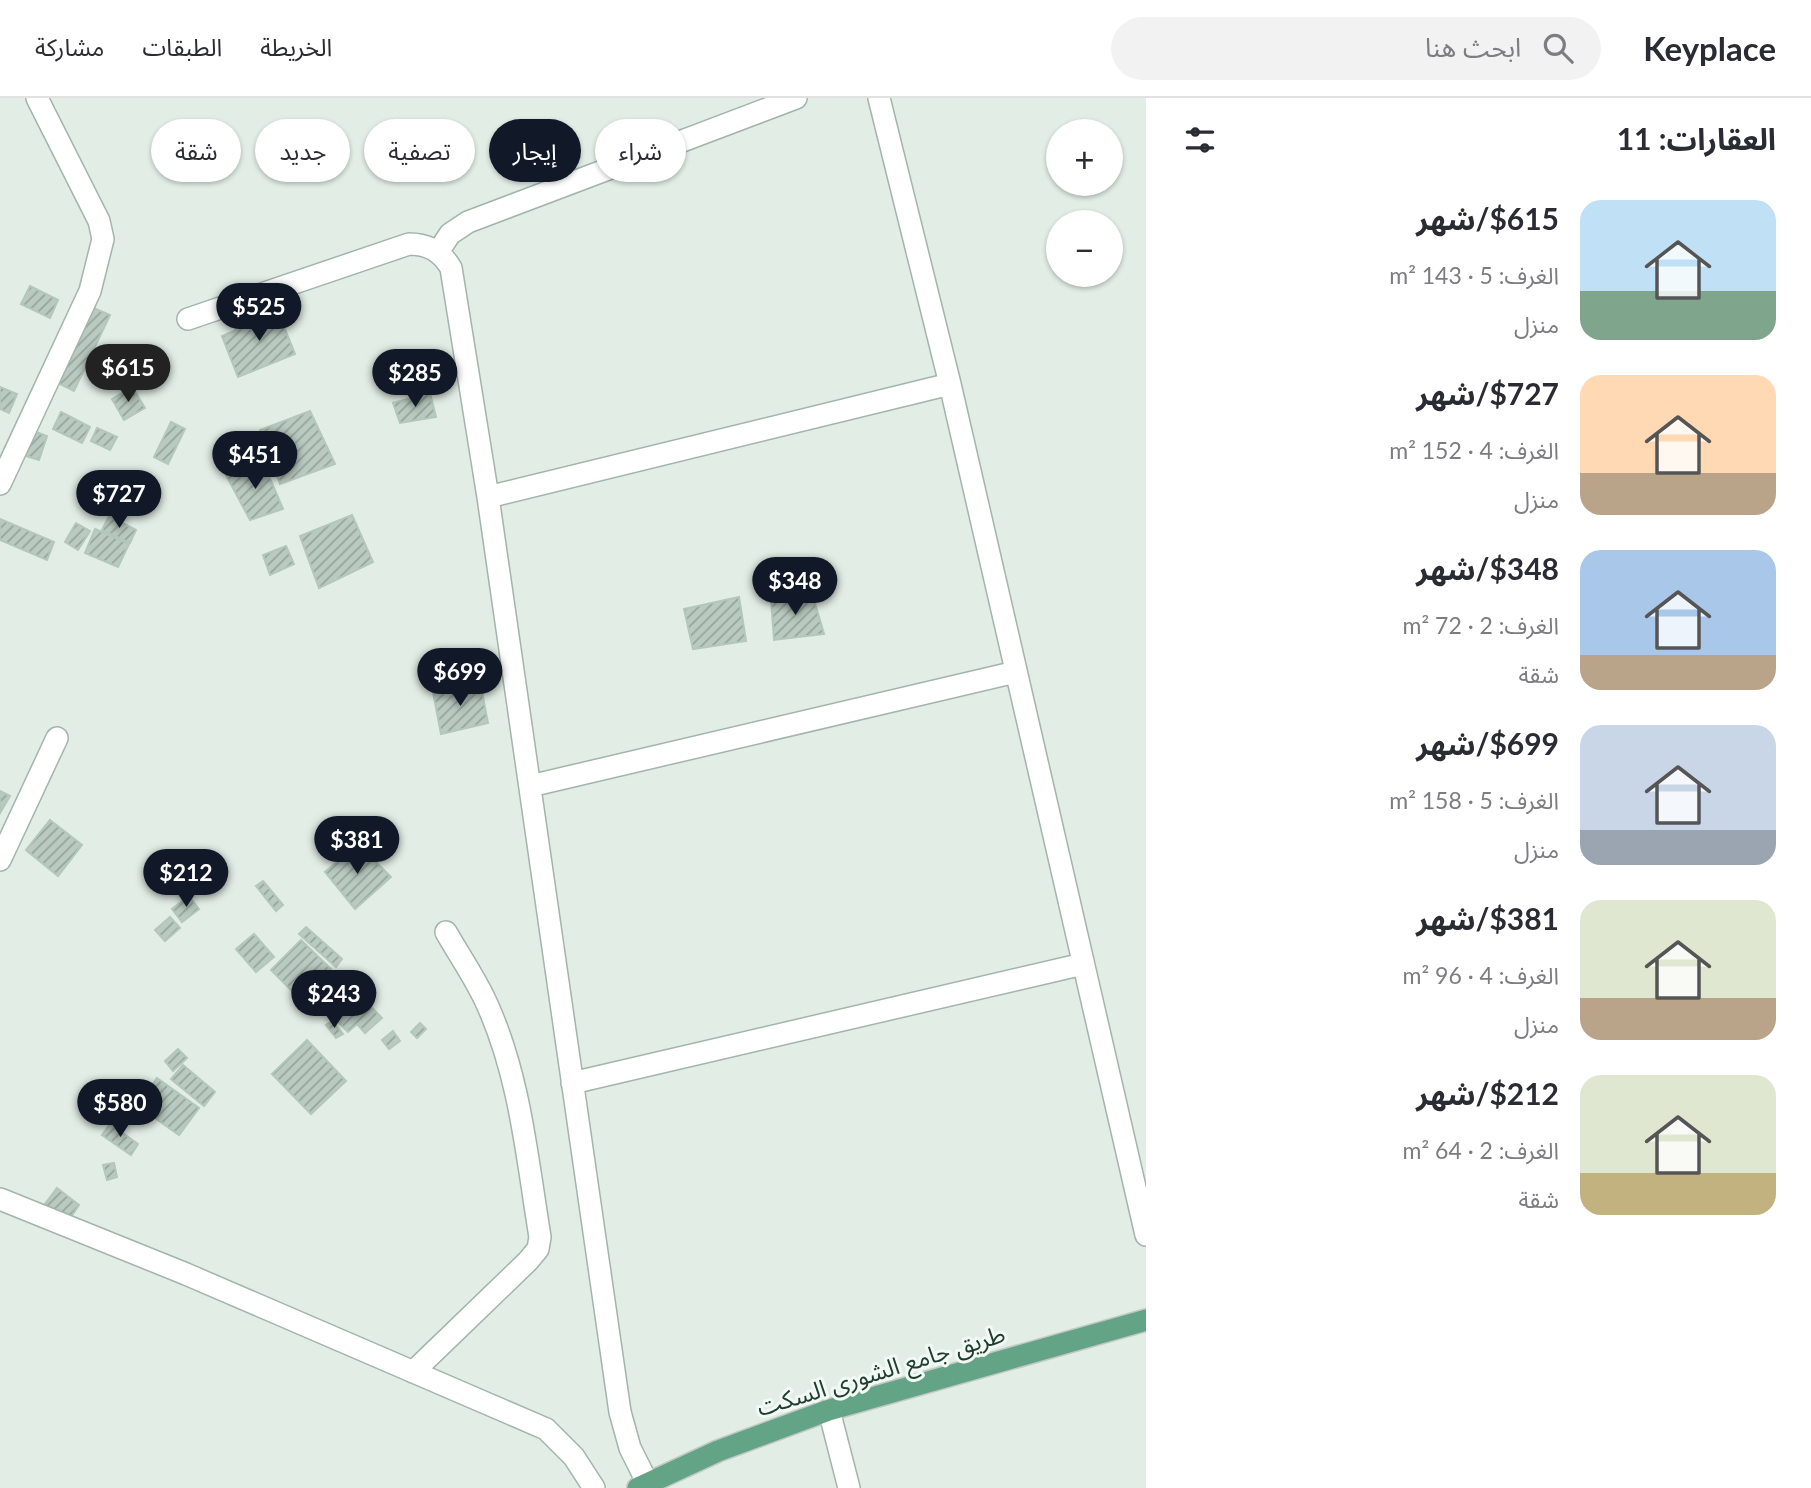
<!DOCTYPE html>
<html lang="ar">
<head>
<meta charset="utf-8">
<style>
  :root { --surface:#fff; --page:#f2f2f3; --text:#2b2b33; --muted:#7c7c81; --line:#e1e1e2; --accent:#111827 }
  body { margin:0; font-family:Lato,"Noto Sans Arabic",sans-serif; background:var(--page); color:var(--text); direction:rtl; height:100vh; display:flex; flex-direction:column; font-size:26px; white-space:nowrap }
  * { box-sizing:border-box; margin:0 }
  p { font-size:23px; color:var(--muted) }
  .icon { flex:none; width:38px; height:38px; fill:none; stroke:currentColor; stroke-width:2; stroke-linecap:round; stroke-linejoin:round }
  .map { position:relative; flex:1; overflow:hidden; direction:ltr }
  .side { display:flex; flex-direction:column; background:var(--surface); width:665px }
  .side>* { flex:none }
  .hud { position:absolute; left:21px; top:21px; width:665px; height:63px; direction:rtl; display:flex; gap:14px }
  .fabs { position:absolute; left:1046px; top:21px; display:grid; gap:14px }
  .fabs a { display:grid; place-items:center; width:77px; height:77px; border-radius:50%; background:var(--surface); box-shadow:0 2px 5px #0004; font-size:35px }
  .price { position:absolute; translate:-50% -60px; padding:0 16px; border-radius:24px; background:var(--accent); color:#fff; font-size:23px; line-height:46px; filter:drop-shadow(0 2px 4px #0008) }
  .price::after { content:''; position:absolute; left:50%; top:42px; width:21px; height:16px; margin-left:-10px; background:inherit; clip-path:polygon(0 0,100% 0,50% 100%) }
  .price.current { background:#222; color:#fff }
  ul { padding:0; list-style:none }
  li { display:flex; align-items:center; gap:21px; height:175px; padding:0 35px }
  li span { display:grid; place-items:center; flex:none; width:196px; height:140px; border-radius:21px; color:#555 }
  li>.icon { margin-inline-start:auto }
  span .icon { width:84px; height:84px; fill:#fffc; stroke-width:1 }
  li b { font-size:30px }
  h2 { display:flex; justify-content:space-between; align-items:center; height:84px; padding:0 35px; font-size:30px }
  .chip { padding:0 24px; border-radius:32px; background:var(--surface); box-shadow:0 2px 5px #0004; font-size:24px; line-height:63px }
  .chip.current { background:var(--accent); color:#fff }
  header { display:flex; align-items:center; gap:42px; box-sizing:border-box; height:98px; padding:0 35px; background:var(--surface); border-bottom:2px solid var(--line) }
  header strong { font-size:33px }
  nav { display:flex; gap:38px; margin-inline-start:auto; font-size:24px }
  .search { width:490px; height:63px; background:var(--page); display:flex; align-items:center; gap:18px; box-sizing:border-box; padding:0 24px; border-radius:38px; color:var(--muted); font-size:26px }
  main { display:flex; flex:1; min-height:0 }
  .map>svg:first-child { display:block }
</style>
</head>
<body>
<header>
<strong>Keyplace</strong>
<div class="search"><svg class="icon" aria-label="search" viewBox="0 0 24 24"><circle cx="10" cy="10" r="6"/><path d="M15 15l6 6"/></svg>ابحث هنا</div>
<nav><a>الخريطة</a><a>الطبقات</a><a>مشاركة</a></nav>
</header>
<main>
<section class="side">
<h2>العقارات: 11<svg class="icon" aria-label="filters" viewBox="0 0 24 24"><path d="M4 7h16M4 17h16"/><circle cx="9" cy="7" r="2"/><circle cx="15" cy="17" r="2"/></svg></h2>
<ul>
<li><span style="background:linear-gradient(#bfe0f5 65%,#7fa58c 0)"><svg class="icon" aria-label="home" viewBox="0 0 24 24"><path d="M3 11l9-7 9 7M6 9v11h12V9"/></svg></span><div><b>$615/شهر</b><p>الغرف: 5 · 143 m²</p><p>منزل</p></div></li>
<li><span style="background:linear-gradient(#ffd9b3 70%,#b9a48a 0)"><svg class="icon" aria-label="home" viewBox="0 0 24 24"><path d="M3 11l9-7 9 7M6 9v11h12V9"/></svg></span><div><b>$727/شهر</b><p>الغرف: 4 · 152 m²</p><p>منزل</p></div></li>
<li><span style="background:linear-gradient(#a9c7e8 75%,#b9a48a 0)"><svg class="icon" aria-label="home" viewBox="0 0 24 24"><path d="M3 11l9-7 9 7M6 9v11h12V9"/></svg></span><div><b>$348/شهر</b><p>الغرف: 2 · 72 m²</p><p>شقة</p></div></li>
<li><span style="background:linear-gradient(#c9d6e8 75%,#9aa5b1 0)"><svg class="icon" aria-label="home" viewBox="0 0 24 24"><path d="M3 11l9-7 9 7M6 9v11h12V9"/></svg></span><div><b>$699/شهر</b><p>الغرف: 5 · 158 m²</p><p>منزل</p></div></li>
<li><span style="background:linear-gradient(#dfe7d0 70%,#b9a48a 0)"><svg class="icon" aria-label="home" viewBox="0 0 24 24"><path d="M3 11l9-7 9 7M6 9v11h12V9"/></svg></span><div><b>$381/شهر</b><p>الغرف: 4 · 96 m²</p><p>منزل</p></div></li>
<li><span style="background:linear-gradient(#dfe7d0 70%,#c2b280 0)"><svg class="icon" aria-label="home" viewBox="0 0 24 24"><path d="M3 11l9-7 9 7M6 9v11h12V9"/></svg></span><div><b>$212/شهر</b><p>الغرف: 2 · 64 m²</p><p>شقة</p></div></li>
</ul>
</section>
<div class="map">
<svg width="1146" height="1390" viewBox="0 0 1146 1390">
  <defs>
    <pattern id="building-hatch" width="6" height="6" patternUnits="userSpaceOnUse" patternTransform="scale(1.75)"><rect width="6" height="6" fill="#b9cac0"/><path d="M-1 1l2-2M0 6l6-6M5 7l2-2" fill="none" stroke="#96a59c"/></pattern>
  </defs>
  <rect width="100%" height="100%" fill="#e1ede5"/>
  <!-- building -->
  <path fill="url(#building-hatch)" stroke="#b3c7bb" stroke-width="2" d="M 30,188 L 58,202 L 50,220 L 21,206 Z
    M 91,209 L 110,217 L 74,293 L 56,284 Z
    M 276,209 L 295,256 L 238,279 L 222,238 L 253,225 L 251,219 Z
    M 0,289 L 17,296 L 9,315 L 0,311 Z
    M 132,289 L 145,310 L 124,322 L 112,301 Z
    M 430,295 L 436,319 L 400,325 L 393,305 Z
    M 310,313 L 335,366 L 280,386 L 260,332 Z
    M 61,314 L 90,329 L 82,345 L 53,331 Z
    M 171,324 L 185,331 L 168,366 L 154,359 Z
    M 97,330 L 117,339 L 110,352 L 91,343 Z
    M 31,332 L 47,338 L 39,362 L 23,357 Z
    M 251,337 L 255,350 L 239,354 L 235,342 Z
    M 263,364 L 283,411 L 250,422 L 226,377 Z
    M 132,387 L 152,394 L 144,416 L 124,408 Z
    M 352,417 L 373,464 L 319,490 L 300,438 Z
    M 109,418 L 136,432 L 130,445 L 102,432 Z
    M 0,421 L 54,444 L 47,462 L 0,442 Z
    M 76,425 L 90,433 L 78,452 L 65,444 Z
    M 95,431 L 129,446 L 118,469 L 85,455 Z
    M 286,448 L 294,466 L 270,477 L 263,457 Z
    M 812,495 L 824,536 L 774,542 L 771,501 Z
    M 739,499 L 746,543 L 693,551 L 684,511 Z
    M 480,584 L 488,625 L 441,636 L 433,594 Z
    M 0,693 L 10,698 L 0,715 Z
    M 50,722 L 82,747 L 58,778 L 26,752 Z
    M 358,746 L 391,779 L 355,811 L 325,774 Z
    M 263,783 L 283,807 L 276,813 L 256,788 Z
    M 189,798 L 199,811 L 182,824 L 172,811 Z
    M 170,819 L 180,830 L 165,843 L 155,832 Z
    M 306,829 L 342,861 L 336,869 L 299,836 Z
    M 254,836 L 274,859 L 256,874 L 236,851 Z
    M 301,842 L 331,871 L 301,902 L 271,872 Z
    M 357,894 L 382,920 L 365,935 L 357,926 L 348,934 L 332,918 Z
    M 332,923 L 343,936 L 336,940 L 326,927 Z
    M 420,925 L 426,931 L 417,940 L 411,934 Z
    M 393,933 L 400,943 L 389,951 L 382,942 Z
    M 307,942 L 346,983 L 311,1016 L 272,976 Z
    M 178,951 L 187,960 L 173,973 L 165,963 Z
    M 183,967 L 215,994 L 204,1008 L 171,981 Z
    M 157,980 L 199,1010 L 179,1037 L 138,1008 Z
    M 110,1026 L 138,1046 L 131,1057 L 102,1037 Z
    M 114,1065 L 117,1079 L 107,1082 L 103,1067 Z
    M 57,1090 L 79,1107 L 67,1125 L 42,1110 Z"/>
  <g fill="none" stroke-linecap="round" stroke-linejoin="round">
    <!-- minor casing -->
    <g stroke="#a3b5ab" stroke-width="24">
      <path id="minor" d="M 879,0 L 950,286 L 1146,1137
        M 438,154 L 450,136 L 468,124 L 796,0
        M 188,221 L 409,146 C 428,146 441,153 451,170 L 488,399 L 620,1314 L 630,1350 L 647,1384
        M 0,386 L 90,193 L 103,141 L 99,123 L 37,0
        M 488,399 L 950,286
        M 530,688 L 1016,574
        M 0,762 L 57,640
        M 572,985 L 1083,866
        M 0,1101 L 186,1176 L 546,1331 L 574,1359 L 594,1390
        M 413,1274 L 528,1163 L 538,1151 L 540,1139 C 527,1060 520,977 486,904 C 475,880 459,857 446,834
        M 829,1312 L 849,1390"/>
    </g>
    <!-- major casing -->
    <g stroke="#c1c9c5" stroke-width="24">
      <path id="major" d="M 638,1390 L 718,1353 L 829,1312 L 1146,1222"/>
    </g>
    <!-- minor -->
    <use href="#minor" stroke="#fff" stroke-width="21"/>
    <!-- major -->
    <use href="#major" stroke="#63a487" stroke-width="21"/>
  </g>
  <g text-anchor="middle" stroke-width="6" stroke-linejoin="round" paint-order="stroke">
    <!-- street labels -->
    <g font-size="24" fill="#203e30" stroke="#f2f9f4">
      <text transform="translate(881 1273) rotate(-17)" y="8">طريق جامع الشورى السكت</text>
    </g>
  </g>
</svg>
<div class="fabs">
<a>+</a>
<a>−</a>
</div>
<b class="price" style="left:259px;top:245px">$525</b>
<b class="price current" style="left:128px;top:306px">$615</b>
<b class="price" style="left:415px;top:311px">$285</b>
<b class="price" style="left:255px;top:393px">$451</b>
<b class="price" style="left:119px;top:432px">$727</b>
<b class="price" style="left:795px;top:519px">$348</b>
<b class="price" style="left:460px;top:610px">$699</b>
<b class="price" style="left:357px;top:778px">$381</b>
<b class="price" style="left:186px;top:811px">$212</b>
<b class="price" style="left:334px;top:932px">$243</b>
<b class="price" style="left:120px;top:1041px">$580</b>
<div class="hud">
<a class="chip">شراء</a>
<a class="chip current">إيجار</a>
<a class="chip">تصفية</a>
<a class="chip">جديد</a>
<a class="chip">شقة</a>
</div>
</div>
</main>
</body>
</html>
